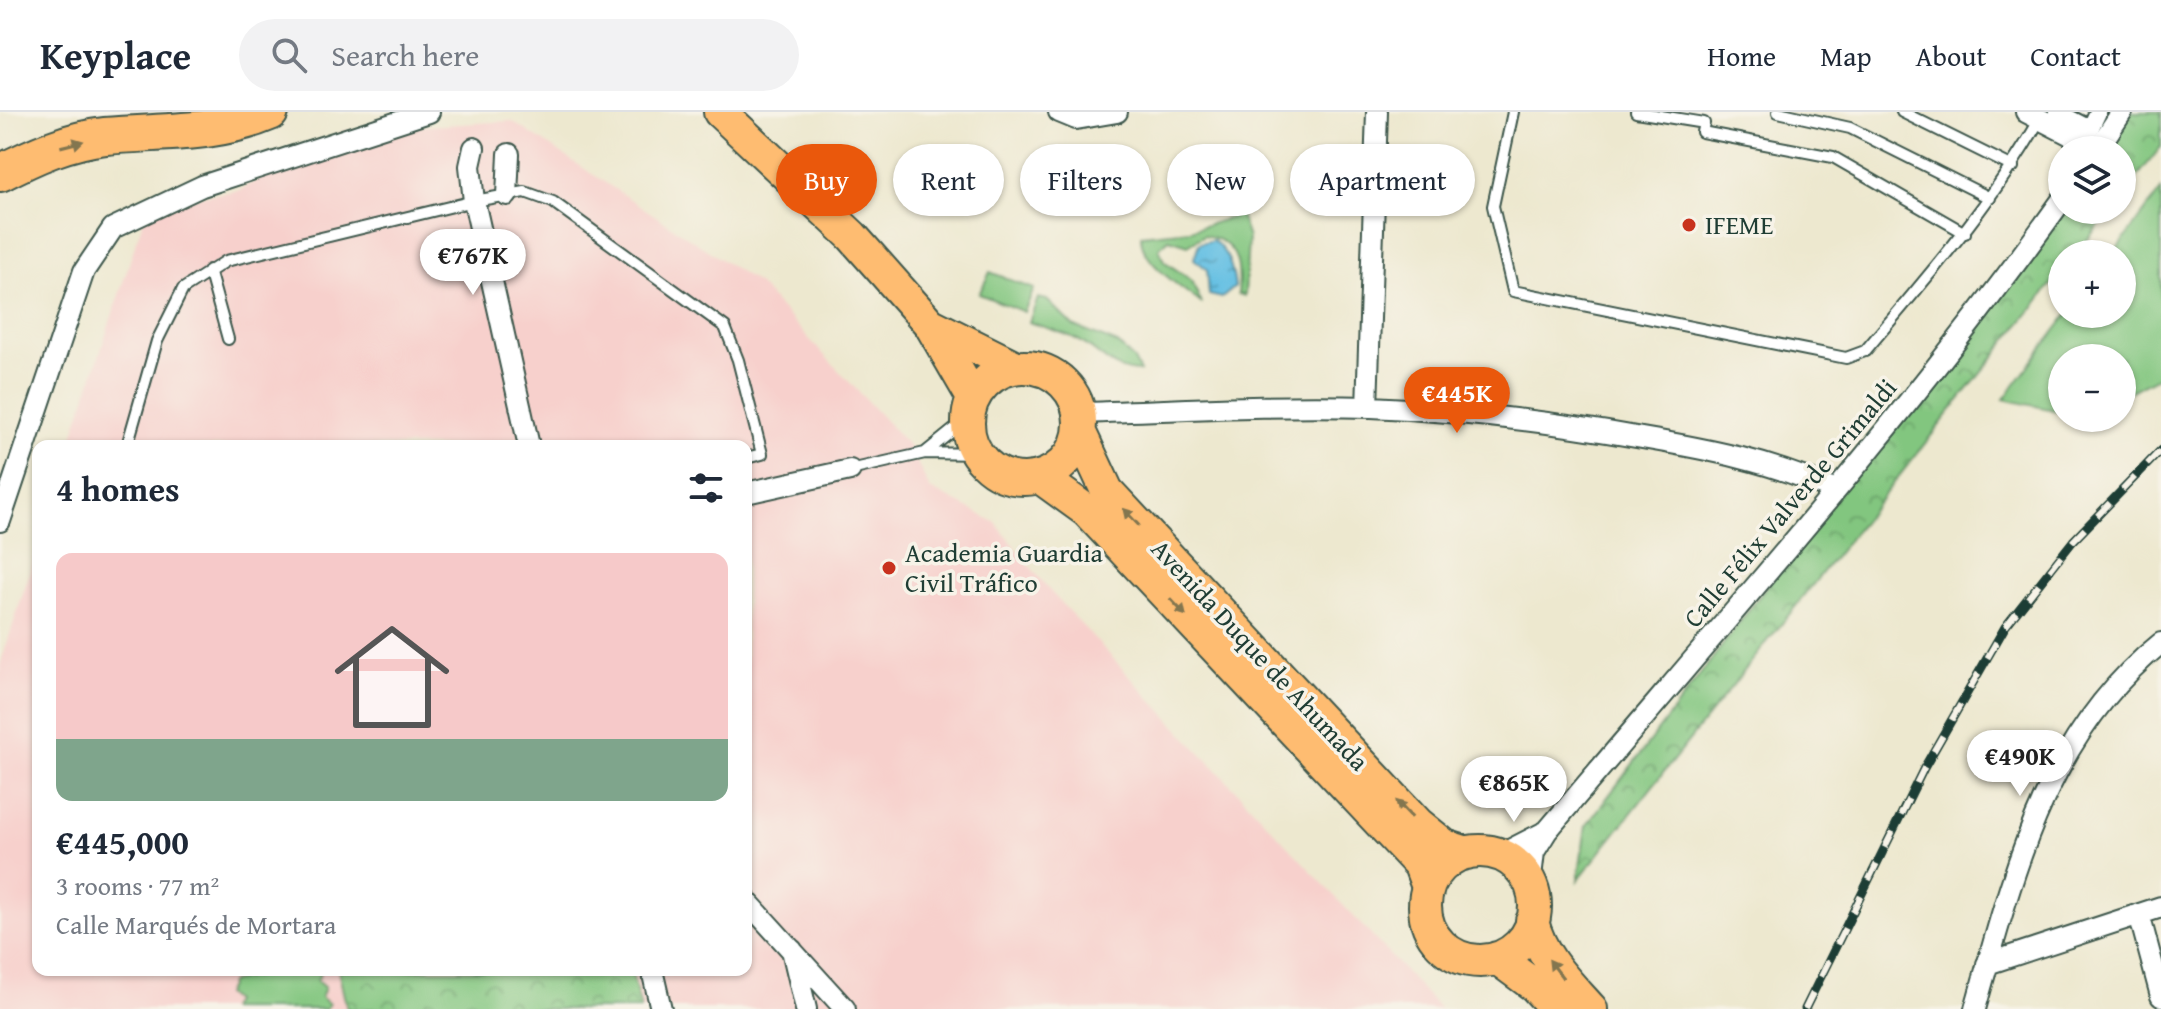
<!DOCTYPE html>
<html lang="en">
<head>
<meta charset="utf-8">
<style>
  :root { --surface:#fff; --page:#f2f2f3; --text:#1f2937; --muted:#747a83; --line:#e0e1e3; --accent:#ea580c }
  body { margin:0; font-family:"Gentium Book Plus",serif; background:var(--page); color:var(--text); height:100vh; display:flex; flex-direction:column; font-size:30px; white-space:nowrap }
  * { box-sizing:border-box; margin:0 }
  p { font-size:26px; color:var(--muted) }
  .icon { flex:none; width:44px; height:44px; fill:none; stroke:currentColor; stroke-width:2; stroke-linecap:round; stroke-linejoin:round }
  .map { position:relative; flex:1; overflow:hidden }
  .drawer { position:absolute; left:32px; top:328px; width:720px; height:536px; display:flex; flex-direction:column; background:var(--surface); border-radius:16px; box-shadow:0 2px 6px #0004 }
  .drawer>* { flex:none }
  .guide { position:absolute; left:776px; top:32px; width:760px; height:72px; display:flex; gap:16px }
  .tools { position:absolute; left:2048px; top:24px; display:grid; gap:16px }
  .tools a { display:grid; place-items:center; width:88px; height:88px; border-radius:50%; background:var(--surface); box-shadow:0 2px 6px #0004; font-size:40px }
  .price { position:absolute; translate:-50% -68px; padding:0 18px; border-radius:28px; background:#fff; color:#222; font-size:26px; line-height:52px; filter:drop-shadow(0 2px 4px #0008) }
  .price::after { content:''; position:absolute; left:50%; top:48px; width:24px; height:18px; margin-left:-12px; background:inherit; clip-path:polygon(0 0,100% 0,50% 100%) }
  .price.selected { background:var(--accent); color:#fff }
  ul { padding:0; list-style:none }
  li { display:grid; align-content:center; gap:16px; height:424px; padding:0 24px }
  li span { display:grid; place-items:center; height:248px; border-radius:16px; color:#555 }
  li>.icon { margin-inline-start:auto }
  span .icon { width:144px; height:144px; fill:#fffc; stroke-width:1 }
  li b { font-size:34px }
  h2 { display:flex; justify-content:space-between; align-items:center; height:96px; padding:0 24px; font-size:34px }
  .tag { padding:0 28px; border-radius:36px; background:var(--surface); box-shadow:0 2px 6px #0004; font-size:28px; line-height:72px }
  .tag.selected { background:var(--accent); color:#fff }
  header { display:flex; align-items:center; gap:48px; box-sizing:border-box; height:112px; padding:0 40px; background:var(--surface); border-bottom:2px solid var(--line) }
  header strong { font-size:38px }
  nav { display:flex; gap:44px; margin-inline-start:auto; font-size:28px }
  .search { width:560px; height:72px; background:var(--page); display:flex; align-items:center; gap:20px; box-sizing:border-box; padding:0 28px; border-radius:44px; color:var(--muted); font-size:30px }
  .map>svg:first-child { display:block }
</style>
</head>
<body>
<header>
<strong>Keyplace</strong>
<div class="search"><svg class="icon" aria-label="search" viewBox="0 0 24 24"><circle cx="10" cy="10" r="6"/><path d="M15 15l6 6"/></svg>Search here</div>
<nav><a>Home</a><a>Map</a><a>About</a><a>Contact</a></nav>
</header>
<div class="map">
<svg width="2161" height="897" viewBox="0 0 2161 897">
  <defs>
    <pattern id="park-crowns" width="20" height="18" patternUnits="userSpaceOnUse" patternTransform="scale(2)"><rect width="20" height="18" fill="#82c67f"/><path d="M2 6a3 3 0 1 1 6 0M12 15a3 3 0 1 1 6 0" fill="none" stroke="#6aa269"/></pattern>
    <pattern id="water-ripples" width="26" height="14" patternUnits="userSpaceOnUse" patternTransform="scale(2)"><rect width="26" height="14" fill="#65c0e3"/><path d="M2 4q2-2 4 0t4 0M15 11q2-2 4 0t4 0" fill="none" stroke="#539db9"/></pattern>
  </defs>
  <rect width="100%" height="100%" fill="#f7f3e8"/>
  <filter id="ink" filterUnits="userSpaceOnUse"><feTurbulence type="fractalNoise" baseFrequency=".0125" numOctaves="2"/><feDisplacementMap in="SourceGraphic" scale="16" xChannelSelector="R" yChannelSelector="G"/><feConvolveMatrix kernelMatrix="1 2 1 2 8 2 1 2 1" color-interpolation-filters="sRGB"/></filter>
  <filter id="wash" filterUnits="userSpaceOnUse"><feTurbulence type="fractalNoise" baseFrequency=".006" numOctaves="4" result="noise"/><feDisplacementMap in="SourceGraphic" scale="32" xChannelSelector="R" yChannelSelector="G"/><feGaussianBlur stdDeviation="1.8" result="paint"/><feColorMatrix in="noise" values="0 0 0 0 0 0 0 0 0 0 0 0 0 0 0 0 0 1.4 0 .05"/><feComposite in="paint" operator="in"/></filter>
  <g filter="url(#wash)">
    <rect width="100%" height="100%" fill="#ede8cf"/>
    <!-- built -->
    <path fill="#f7d0cc" d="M 512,9 L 757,171 L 909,334 L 930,377 L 995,410 L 1049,478 L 1440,897 L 0,897 L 0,553 L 38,435 L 38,858 L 746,858 L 746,334 L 70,334 L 148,93 L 240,78 L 343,19 Z"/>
    <!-- green -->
    <path fill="#82c67f" stroke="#50825a" stroke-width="2" d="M 2161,78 L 2161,263 L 2122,284 L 2122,246 L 2062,246 L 2062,300 L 2004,287 L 2068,202 L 2122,202 L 2122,142 L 2113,142 Z
      M 1240,103 L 1248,126 L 1245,184 L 1238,182 C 1241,150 1237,130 1204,123 L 1188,133 L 1169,127 L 1159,136 L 1164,149 L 1191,168 L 1202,192 C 1182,175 1140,151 1141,123 L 1190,118 Z
      M 990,160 L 1034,177 L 1024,200 L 979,182 Z
      M 1038,186 L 1047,188 L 1073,214 L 1118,232 L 1134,248 L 1140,260 C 1113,261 1100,240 1078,228 C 1064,220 1045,216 1029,210 Z
      M 286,858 L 321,860 L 317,869 L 325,876 L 321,885 L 329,892 L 326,897 L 229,897 L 233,889 L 225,882 L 231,870 Z"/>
    <!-- park -->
    <path fill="url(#park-crowns)" stroke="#50825a" stroke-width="2" d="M 2125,0 L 2161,0 L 2161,35 L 2122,84 L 2122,38 L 2096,38 Z
      M 2062,83 L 2062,98 L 2111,98 L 2076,142 L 2062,142 L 2062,159 L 1578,768 L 1586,714 Z
      M 338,858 L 631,858 L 641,897 L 347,897 Z"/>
    <!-- water -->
    <path fill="url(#water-ripples)" stroke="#427e8c" stroke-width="2" d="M 1213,128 C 1229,142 1232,154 1235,175 L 1222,186 L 1209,183 L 1207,157 L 1194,147 L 1199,131 Z"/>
  </g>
  <g filter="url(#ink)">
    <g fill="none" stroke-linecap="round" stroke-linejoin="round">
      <!-- service casing -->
      <g stroke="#3e574b" stroke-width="14">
        <path id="service" d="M 1513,0 L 1493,94 L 1513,179 L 1846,246 L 1865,239 C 1928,164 1992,92 2040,7
          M 1636,0 L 1704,11 L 1702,20 L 1833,45 L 1965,121
          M 1778,0 L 1850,16 L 1990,86
          M 1902,0 L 2013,55
          M 209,158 L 228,227
          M 967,307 L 925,341 L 978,342
          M 127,334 L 157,229 L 183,177 L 226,149 L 474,89 L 525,80 L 553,90 L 725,215 L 738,248 L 762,342 L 746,346
          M 850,358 L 925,341"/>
      </g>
      <!-- pedestrian casing -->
      <g stroke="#3e574b" stroke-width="20">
        <path id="pedestrian" d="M 2057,0 L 2090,17 L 2098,0"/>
      </g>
      <!-- minor casing -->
      <g stroke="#3e574b" stroke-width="24">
        <path id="minor" d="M 1059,0 L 1076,7 L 1117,0
          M 2026,0 L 2098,37
          M 474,36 L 470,54 L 474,89 L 529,334
          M 2097,38 L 2122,0
          M 507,83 L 509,42
          M 1367,295 L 1377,0
          M 1080,301 C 1177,298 1274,292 1371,295 C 1462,299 1553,310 1642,326 C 1707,337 1775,350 1835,379
          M 746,381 L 850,358
          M 0,409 L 84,159 L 113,116 L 202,74 L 429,0
          M 1500,743 L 1543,721
          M 1530,773 L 1534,740 L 1547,719 C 1722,512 1904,309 2062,88
          M 746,788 L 845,897
          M 2139,802 L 2161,884
          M 792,838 L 806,897
          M 1987,852 L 2161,795
          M 652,858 L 661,897
          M 1975,897 C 2013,762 2045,624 2161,531"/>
      </g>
      <!-- primary casing -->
      <g stroke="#3e574b" stroke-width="36">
        <path id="primary" d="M 720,0 L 852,124 L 930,212 L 973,286
          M 930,212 L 1016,255
          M968 311a56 56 0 1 1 112 0a56 56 0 1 1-112 0Z
          M 1080,321 L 1107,379 L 1418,712 L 1445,734 L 1467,741
          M 1040,365 L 1087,399 L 1420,753 L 1428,775
          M1425 794a55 55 0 1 1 110 0a55 55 0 1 1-110 0Z
          M 1532,809 C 1541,846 1567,870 1591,897
          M 1497,846 L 1535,874 L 1556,897"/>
      </g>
      <!-- motorway casing -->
      <g stroke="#3e574b" stroke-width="40">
        <path id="motorway" d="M 0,61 C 33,44 68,28 105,24 C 162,19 217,23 270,0"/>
      </g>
      <!-- service -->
      <use href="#service" stroke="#fff" stroke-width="10"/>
      <!-- pedestrian -->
      <use href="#pedestrian" stroke="#fff" stroke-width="16"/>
      <!-- minor -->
      <use href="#minor" stroke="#fff" stroke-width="20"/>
      <!-- primary -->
      <use href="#primary" stroke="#febc71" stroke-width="32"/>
      <!-- motorway -->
      <use href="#motorway" stroke="#febc71" stroke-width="36"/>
      <!-- rail casing -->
      <g stroke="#1f3d34" stroke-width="9">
        <path id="rail" d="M 1805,897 L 1924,656 L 2005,515 L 2073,429 L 2161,338"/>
      </g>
      <!-- rail -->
      <use href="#rail" stroke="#f7f3e8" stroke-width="6" stroke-dasharray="18" stroke-linecap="butt"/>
    </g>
    <!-- one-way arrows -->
    <defs><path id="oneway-solid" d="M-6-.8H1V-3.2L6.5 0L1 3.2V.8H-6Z" transform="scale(2)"/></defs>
    <g fill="#83764f">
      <use href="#oneway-solid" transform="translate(72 32) rotate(-14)"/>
      <use href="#oneway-solid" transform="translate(1131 405) rotate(-133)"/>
      <use href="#oneway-solid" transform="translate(1178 495) rotate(47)"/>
      <use href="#oneway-solid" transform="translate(1404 697) rotate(-133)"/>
      <use href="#oneway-solid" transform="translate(1556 857) rotate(-127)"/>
    </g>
  </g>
  <!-- markers -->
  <g fill="#c8321e" stroke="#f7f3e8" stroke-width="3">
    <circle cx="1689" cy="113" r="8"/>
    <circle cx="889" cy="456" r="8"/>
  </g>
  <g text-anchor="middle" stroke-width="7" stroke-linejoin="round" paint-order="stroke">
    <!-- poi labels -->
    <g font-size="26" fill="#1f3d34" stroke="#f7f3e8" text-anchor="start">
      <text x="1705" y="122">IFEME</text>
      <text x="905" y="450">Academia Guardia<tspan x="905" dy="30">Civil Tráfico</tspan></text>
    </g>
    <!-- street labels -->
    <g font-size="26" fill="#1f3d34" stroke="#f7f3e8">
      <text transform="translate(1790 391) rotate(-50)" y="9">Calle Félix Valverde Grimaldi</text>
      <text transform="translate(1260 543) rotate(47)" y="9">Avenida Duque de Ahumada</text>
    </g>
  </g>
</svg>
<div class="tools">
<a><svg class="icon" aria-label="layers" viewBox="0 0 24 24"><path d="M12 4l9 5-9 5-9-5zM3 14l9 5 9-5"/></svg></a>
<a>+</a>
<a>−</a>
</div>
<b class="price" style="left:473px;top:185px">€767K</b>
<b class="price selected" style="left:1457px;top:323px">€445K</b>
<b class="price" style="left:2020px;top:686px">€490K</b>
<b class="price" style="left:1514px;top:712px">€865K</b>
<div class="guide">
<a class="tag selected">Buy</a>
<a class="tag">Rent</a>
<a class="tag">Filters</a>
<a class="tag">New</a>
<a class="tag">Apartment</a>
</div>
<section class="drawer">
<h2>4 homes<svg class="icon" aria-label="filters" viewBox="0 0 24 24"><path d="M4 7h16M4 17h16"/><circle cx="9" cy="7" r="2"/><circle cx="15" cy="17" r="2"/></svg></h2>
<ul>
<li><span style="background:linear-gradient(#f6c9c9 75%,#7fa58c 0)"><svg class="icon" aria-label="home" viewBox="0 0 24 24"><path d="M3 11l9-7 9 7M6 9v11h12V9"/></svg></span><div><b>€445,000</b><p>3 rooms · 77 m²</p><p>Calle Marqués de Mortara</p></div></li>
</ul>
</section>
</div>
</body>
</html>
